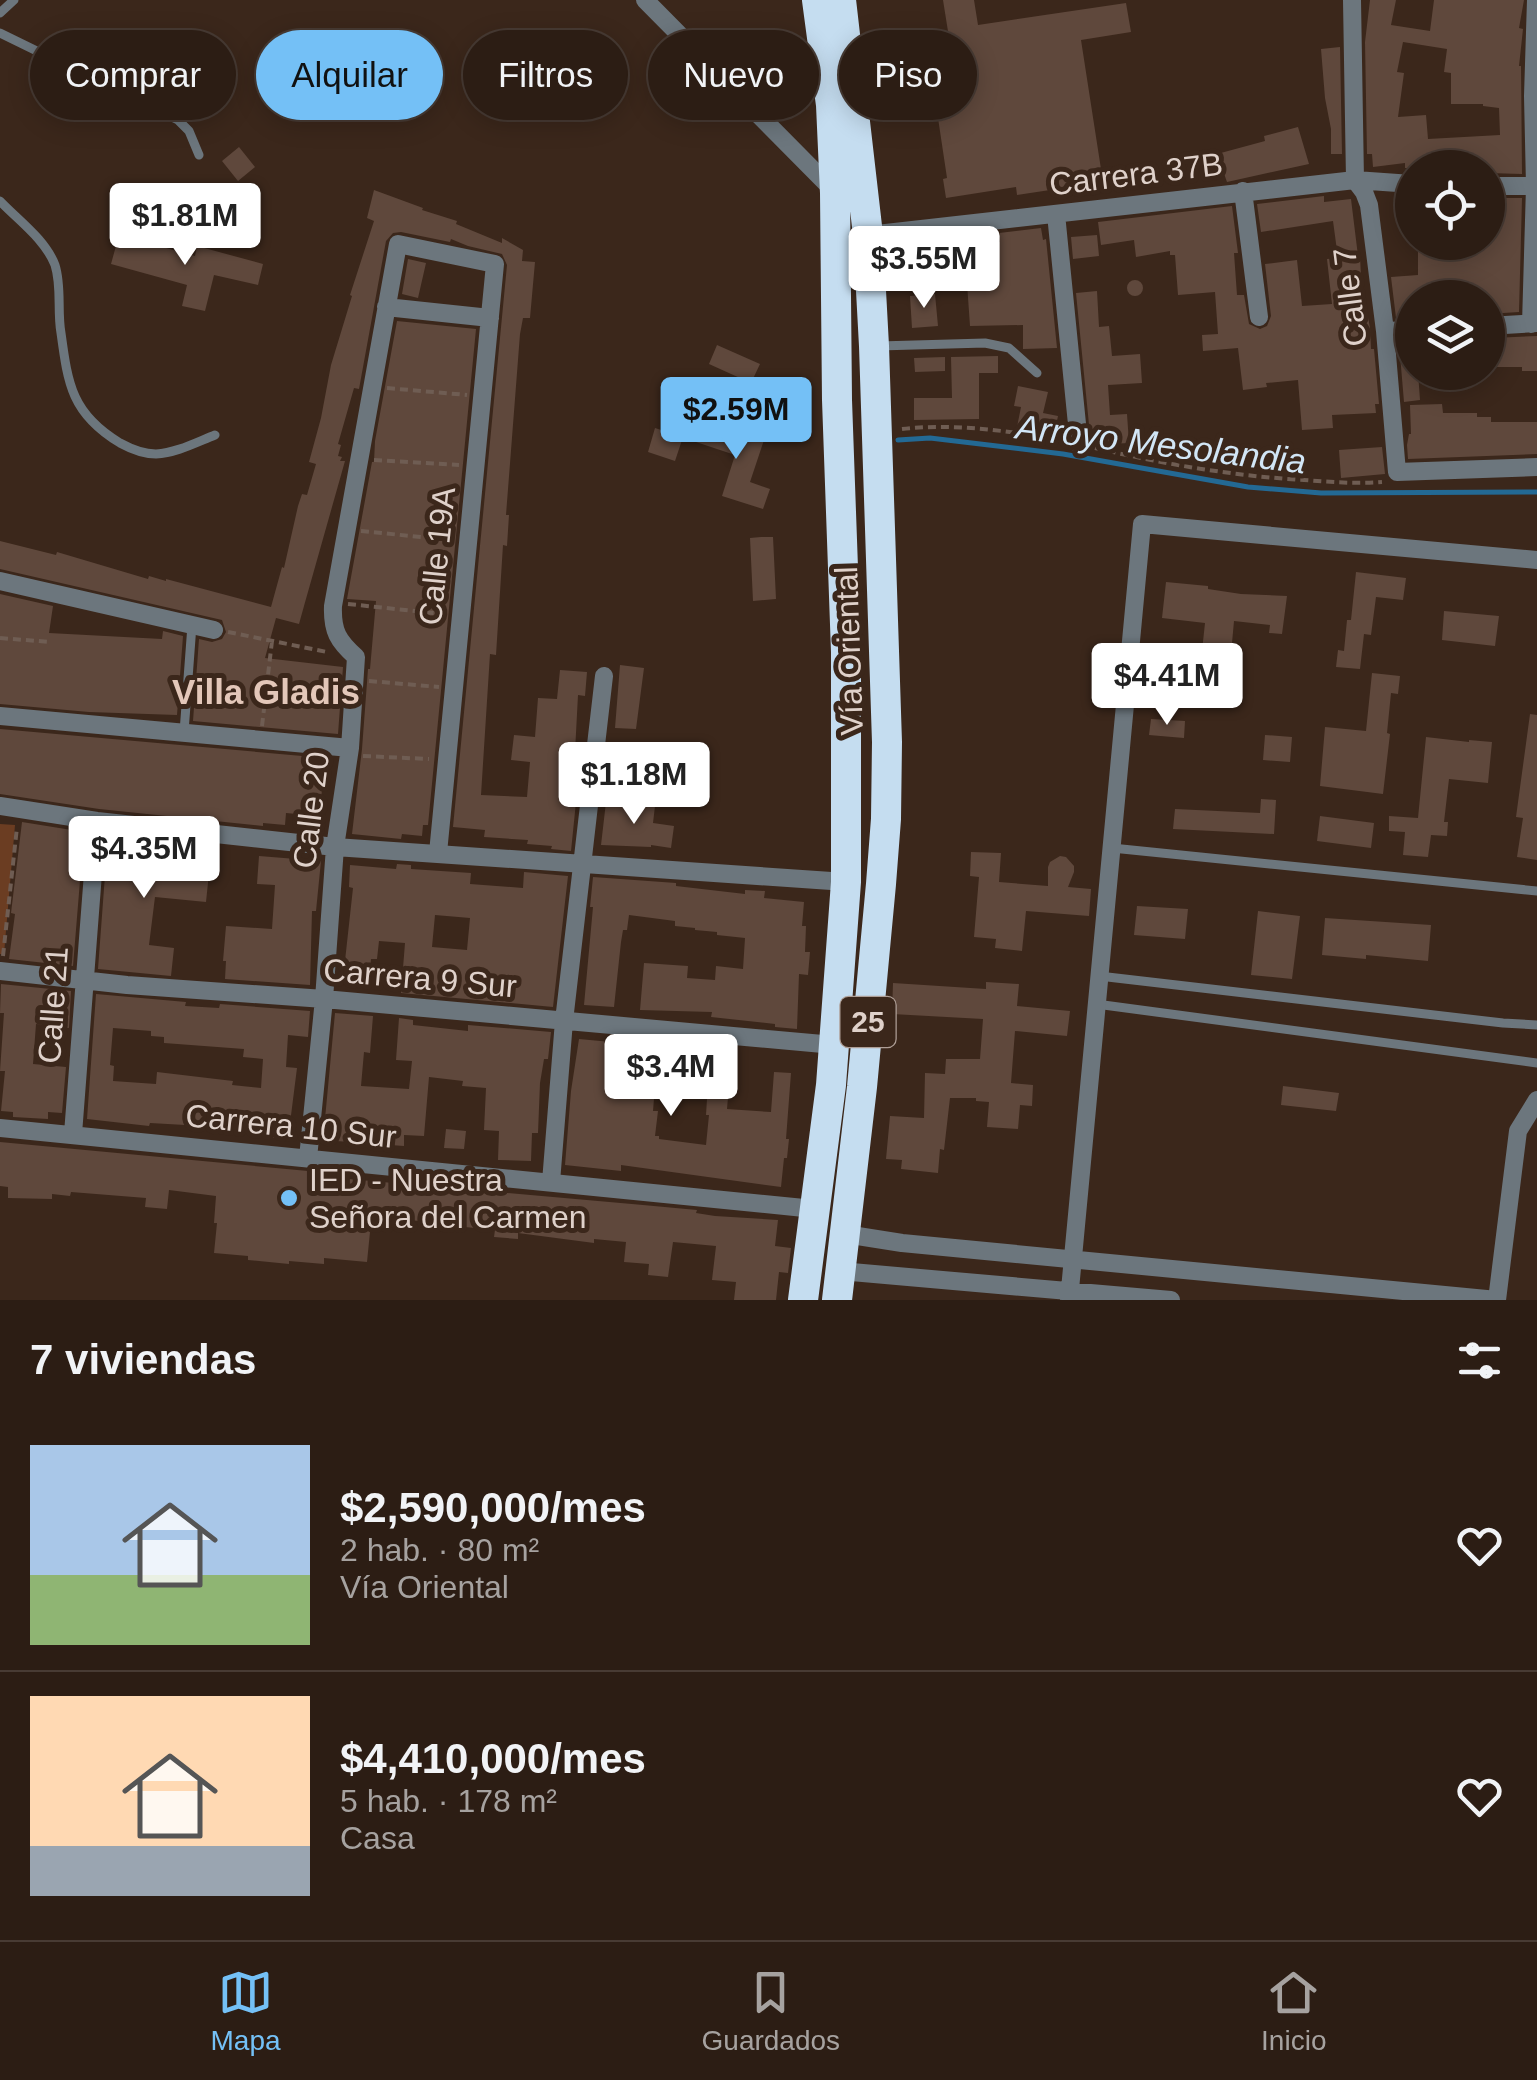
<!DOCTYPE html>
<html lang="es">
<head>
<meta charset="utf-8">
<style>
  :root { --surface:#2c1d14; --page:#382a22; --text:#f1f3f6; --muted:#a6a2a0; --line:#483b34; --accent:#74c0f6 }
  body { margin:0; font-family:Helvetica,sans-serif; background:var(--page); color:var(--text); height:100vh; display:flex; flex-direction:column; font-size:38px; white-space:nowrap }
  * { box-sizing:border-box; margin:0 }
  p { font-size:32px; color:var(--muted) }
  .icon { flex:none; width:55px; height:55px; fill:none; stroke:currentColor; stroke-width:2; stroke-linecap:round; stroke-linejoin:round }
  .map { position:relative; height:1300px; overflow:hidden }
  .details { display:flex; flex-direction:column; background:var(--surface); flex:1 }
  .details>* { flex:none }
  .hud { position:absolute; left:30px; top:30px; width:1000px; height:90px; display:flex; gap:20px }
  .tools { position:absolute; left:1395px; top:150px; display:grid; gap:20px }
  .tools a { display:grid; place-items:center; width:110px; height:110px; border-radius:50%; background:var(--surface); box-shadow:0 5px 25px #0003,0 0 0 2px var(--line); font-size:50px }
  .price { position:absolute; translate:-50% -85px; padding:0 22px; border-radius:10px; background:#fff; color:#222; font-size:32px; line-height:65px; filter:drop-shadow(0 2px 5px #0008) }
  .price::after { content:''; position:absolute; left:50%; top:60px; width:30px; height:22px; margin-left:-15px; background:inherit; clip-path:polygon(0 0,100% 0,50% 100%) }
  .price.on { background:var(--accent); color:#111 }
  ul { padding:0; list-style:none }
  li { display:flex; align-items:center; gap:30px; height:250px; padding:0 30px }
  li+li { border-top:2px solid var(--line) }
  li span { display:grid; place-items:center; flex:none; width:280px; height:200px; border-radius:0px; color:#555 }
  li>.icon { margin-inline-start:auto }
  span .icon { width:120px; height:120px; fill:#fffc; stroke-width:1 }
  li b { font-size:42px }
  h2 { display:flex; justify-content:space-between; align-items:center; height:120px; padding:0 30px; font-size:42px }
  .tag { padding:0 35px; border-radius:45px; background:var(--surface); box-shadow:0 5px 25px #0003,0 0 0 2px var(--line); font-size:35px; line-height:90px }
  .tag.on { background:var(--accent); color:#111 }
  .menu { display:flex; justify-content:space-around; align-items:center; height:140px; border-top:2px solid var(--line); background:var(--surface); font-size:28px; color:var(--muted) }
  .menu a { display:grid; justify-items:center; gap:5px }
  .menu .on { color:var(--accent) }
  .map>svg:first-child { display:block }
</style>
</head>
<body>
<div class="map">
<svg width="1537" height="1300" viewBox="0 0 1537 1300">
  <rect width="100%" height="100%" fill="#3b271b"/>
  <!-- green -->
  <path fill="#6b3d22" d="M 0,824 L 15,825 L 4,954 L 0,954 Z"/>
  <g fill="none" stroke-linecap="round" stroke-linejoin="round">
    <!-- stream -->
    <path stroke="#236994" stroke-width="5" d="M 898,440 L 930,438 L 1063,454 L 1248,487 L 1321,493 L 1537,492"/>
  </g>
  <!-- building -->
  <path fill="#5f483c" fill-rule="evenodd" d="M 943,0 L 974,0 L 978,25 L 1126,3 L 1131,32 L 1081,40 L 1103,182 L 1017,195 L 1016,187 L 946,198 L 943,179 L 947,178 L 935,98 L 958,94 Z
    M 1370,0 L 1396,0 L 1391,25 L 1430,31 L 1434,0 L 1524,0 L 1519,28 L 1523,29 L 1519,66 L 1521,66 L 1522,174 L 1488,173 L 1488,168 L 1405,168 L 1405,163 L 1373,167 L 1372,154 L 1367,154 L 1365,42 ZM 1403,42 L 1447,49 L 1444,72 L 1451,73 L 1451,104 L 1483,104 L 1483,106 L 1499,108 L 1500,135 L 1428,139 L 1426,115 L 1398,117 L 1404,73 L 1397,72 Z
    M 1340,47 L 1342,154 L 1331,154 L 1331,129 L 1325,98 L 1321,49 Z
    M 182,91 L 196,95 L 190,115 L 176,110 Z
    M 1298,127 L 1309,164 L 1227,182 L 1217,154 L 1265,141 L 1264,136 Z
    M 239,147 L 255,167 L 238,181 L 222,161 Z
    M 374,190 L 423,208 L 422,210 L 457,221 L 456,224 L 502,243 L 502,238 L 523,250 L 522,261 L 535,262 L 530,318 L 523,318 L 520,334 L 506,515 L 509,515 L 507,546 L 503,545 L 496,655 L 490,654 L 481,795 L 527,797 L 530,762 L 511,760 L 514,735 L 535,737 L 538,698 L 557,699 L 560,670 L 587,672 L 585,696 L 578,695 L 574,771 L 577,772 L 577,792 L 571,851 L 551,849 L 552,846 L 527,844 L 528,840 L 484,837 L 485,830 L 453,827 L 507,265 L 502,254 L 468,246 L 451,239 L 450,242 L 401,232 L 393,233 L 386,241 L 359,389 L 354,388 L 338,444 L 341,445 L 338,456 L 342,457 L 340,461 L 345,461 L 304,606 L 299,624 L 276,618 L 265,658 L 343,667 L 338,734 L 193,721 L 199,639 L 212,642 L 222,639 L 226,632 L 222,620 L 0,569 L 0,541 L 56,555 L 57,552 L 148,579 L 149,576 L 166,581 L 166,579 L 271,607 L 282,567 L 284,568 L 298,506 L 302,494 L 307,495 L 316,464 L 309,462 L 321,418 L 331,365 L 352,296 L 350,295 L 374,221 L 367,218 Z
    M 222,193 L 237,209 L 208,238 L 192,222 Z
    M 1324,196 L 1324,202 L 1351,199 L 1358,256 L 1360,256 L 1361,277 L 1370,328 L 1371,349 L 1374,349 L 1379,404 L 1375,404 L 1376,413 L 1332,415 L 1333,428 L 1302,430 L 1298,380 L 1266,383 L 1267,387 L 1243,390 L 1238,348 L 1203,351 L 1202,335 L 1218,334 L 1215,292 L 1178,295 L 1175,255 L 1170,255 L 1170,251 L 1136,257 L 1134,240 L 1101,245 L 1098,222 L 1232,206 L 1238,253 L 1234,253 L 1237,295 L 1244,295 L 1249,324 L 1260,329 L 1267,326 L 1271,316 L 1265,264 L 1297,260 L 1302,306 L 1332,304 L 1327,259 L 1338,258 L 1333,221 L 1261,232 L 1257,204 Z
    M 1500,198 L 1522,198 L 1519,312 L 1488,314 L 1488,298 L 1412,298 L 1412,318 L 1396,318 L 1391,277 L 1418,275 L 1418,246 L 1449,248 L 1449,244 L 1488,243 L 1488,204 L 1500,204 Z
    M 1041,228 L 1043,240 L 1046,239 L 1057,348 L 1023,349 L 1023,325 L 970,326 L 966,269 L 981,268 L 979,245 L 1000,242 L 999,233 Z
    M 119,235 L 195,256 L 197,246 L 263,264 L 258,285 L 214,275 L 205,311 L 182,306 L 187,285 L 111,264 Z
    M 1097,235 L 1099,256 L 1073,259 L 1071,237 Z
    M 408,259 L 426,263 L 418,298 L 402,294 Z
    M1127 288a8 8 0 1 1 16 0a8 8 0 1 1-16 0Z
    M 1097,291 L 1099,327 L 1109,326 L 1112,356 L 1140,354 L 1142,383 L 1108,385 L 1110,415 L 1127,414 L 1129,443 L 1091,445 L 1076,293 Z
    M 935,294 L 938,326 L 912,328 L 910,296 Z
    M 397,321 L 476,329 L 428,825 L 423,825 L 422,836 L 402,834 L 401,839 L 352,834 L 362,749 L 368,669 L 370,669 L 376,601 L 347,599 L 372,462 L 374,462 L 375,441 Z
    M 1537,336 L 1537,371 L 1522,371 L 1522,367 L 1493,367 L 1492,338 Z
    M 1412,342 L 1412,372 L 1418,372 L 1420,400 L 1404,402 L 1399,343 Z
    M 717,345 L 760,364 L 751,383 L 709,364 Z
    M 998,356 L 998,373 L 979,373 L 979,419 L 914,420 L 914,398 L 952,398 L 951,357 Z
    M 945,357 L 945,371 L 915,372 L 914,358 Z
    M 1018,386 L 1048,392 L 1043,413 L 1058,416 L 1054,435 L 1017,427 L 1021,407 L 1014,406 Z
    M 1442,404 L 1443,413 L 1477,413 L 1477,417 L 1491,417 L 1491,422 L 1537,422 L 1537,454 L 1408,459 L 1407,445 L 1409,434 L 1411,434 L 1410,405 Z
    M 700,420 L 764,440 L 750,482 L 770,489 L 763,509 L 722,496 L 735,455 L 693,441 Z
    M 655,428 L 683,437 L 675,461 L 648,452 Z
    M 1382,447 L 1385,474 L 1341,478 L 1339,450 Z
    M 761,537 L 773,537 L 776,599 L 753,601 L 750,538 Z
    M 1356,572 L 1406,578 L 1403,600 L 1376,597 L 1371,635 L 1364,634 L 1360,669 L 1336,667 L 1338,650 L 1344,651 L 1347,620 L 1351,620 Z
    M 1166,582 L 1208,586 L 1208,589 L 1241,594 L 1287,596 L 1282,634 L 1269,633 L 1270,625 L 1234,621 L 1231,654 L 1202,651 L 1205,623 L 1162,618 Z
    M 0,594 L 53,606 L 49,633 L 162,639 L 163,631 L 183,636 L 177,715 L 89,712 L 0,704 Z
    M 1444,611 L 1499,616 L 1495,646 L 1442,640 Z
    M 620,665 L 644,668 L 636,729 L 615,728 Z
    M 1372,673 L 1400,676 L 1398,694 L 1391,693 L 1387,733 L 1390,734 L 1383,794 L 1320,786 L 1325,727 L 1366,731 Z
    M 1530,714 L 1537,715 L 1537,860 L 1517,857 L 1523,818 L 1516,817 Z
    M 1151,719 L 1185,721 L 1184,738 L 1149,735 Z
    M 0,729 L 325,758 L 324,775 L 329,775 L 327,790 L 322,790 L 319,816 L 286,813 L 285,825 L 263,823 L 263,826 L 99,809 L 0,794 Z
    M 1265,735 L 1292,737 L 1290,762 L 1263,760 Z
    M 1426,737 L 1469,742 L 1469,740 L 1492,742 L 1488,783 L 1449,779 L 1444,822 L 1448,822 L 1447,836 L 1431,835 L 1428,857 L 1403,855 L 1405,832 L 1389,831 L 1389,816 L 1418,818 Z
    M 1261,799 L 1276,800 L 1274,834 L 1173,829 L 1175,809 L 1260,813 Z
    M 606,802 L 655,806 L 653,823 L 674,826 L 671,848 L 651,845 L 651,847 L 601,845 Z
    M 1320,816 L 1374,823 L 1371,848 L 1317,841 Z
    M 22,822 L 84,832 L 73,966 L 9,959 L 15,914 L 11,913 Z
    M 108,835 L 126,837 L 126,841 L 159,845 L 159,848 L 211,854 L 206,902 L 155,897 L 149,945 L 174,948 L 171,976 L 98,969 Z
    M 971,852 L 1001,853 L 999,882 L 1048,886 L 1048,867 L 1050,862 L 1060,856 L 1066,857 L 1074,866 L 1074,872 L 1068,887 L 1091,889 L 1089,916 L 1026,911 L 1022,951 L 995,948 L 996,939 L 974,937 L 979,877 L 970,876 Z
    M 259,856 L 321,861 L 316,911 L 312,911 L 310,985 L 225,979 L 226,961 L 223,961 L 226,926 L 272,929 L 275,885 L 257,884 Z
    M 397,864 L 411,865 L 411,869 L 471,873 L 470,884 L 523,888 L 524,872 L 568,876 L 553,1007 L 401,993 L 405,943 L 379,941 L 377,959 L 371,959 L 369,982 L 343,979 L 353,888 L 349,887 L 350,865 L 396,869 ZM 435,915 L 470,918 L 467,950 L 432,947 Z
    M 593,877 L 676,883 L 676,886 L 745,894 L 745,890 L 765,891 L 764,898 L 804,902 L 802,926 L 806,926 L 805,952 L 810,952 L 808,975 L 799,974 L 797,1029 L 775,1027 L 775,1024 L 711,1017 L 712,1012 L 640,1010 L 644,963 L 688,966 L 687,978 L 715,980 L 716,966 L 743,969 L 745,938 L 717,935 L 717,932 L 695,930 L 695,928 L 675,926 L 675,921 L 629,915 L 627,930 L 623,930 L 621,942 L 614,1007 L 584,1005 L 593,907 L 590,907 Z
    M 1137,906 L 1188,909 L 1185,939 L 1134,935 Z
    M 1258,911 L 1300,916 L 1292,979 L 1251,975 Z
    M 1325,918 L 1431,925 L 1428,961 L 1366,955 L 1366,959 L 1322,955 Z
    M 986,982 L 1019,984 L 1017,1006 L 1070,1011 L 1067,1036 L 1015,1031 L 1011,1083 L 1033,1085 L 1032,1106 L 1020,1105 L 1018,1129 L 987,1127 L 989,1102 L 976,1101 L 976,1098 L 950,1098 L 944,1150 L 940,1149 L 938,1173 L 901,1169 L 902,1160 L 886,1159 L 890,1116 L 924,1118 L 925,1073 L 945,1074 L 946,1059 L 980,1059 L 983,1019 L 892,1014 L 893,983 L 986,989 Z
    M 1,984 L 71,991 L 69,1028 L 36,1024 L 33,1064 L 66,1067 L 62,1113 L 48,1112 L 48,1119 L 13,1117 L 13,1112 L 1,1111 L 5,1071 L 0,1071 L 4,1013 L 0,1013 Z
    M 96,994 L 186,1002 L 185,1006 L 219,1008 L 220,1004 L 310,1011 L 308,1037 L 288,1035 L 286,1067 L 297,1068 L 288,1139 L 250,1136 L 251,1133 L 202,1128 L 203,1126 L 150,1123 L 149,1126 L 87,1119 ZM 113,1028 L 151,1031 L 151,1036 L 164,1037 L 164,1043 L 244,1049 L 243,1057 L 263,1059 L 261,1088 L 232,1085 L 233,1081 L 157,1072 L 156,1084 L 113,1081 L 114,1066 L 110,1065 Z
    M 335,1013 L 373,1016 L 370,1053 L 364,1052 L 361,1086 L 409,1089 L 412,1061 L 396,1060 L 399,1018 L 413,1020 L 413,1025 L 468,1031 L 468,1025 L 551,1032 L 548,1059 L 544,1059 L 540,1083 L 538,1133 L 532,1133 L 531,1161 L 498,1160 L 499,1131 L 484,1130 L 486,1088 L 462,1086 L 463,1081 L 429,1077 L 424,1136 L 404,1135 L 404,1146 L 323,1140 Z
    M 579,1039 L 611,1042 L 608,1069 L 635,1071 L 637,1044 L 682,1047 L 680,1077 L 656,1074 L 653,1111 L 658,1111 L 655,1136 L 659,1136 L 659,1139 L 706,1145 L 709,1115 L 706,1115 L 708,1083 L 704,1083 L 708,1049 L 732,1050 L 727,1109 L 771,1112 L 774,1072 L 791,1073 L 786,1139 L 789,1139 L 787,1158 L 784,1158 L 781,1187 L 621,1165 L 621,1171 L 565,1165 L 571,1091 Z
    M 1283,1086 L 1339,1093 L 1336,1111 L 1281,1105 Z
    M 446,1129 L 466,1131 L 464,1149 L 444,1148 Z
    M 0,1142 L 308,1171 L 307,1175 L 337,1178 L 643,1205 L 697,1210 L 696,1213 L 715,1216 L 778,1220 L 775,1246 L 791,1248 L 788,1273 L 779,1272 L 776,1300 L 734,1300 L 736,1282 L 712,1280 L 716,1246 L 673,1242 L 668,1277 L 648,1275 L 649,1264 L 624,1262 L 626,1242 L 594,1239 L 594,1243 L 518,1233 L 518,1239 L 494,1237 L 495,1230 L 465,1227 L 465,1231 L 419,1227 L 419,1221 L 392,1218 L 391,1224 L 371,1222 L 367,1262 L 324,1258 L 324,1264 L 289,1261 L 289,1264 L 248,1260 L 248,1256 L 214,1253 L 217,1223 L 214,1223 L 216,1196 L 169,1190 L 167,1209 L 145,1207 L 146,1198 L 71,1192 L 70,1196 L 52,1194 L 52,1199 L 8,1198 L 8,1187 L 0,1186 Z"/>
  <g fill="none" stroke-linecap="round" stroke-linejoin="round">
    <!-- path -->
    <path stroke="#6f5d53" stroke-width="4" stroke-dasharray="8 5" stroke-linecap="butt" d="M 387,388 L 467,395
      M 902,429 C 956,423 1008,431 1061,440
      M 1095,448 C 1164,464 1233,476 1304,480 C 1330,482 1356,484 1382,482
      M 374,460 L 459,465
      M 361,531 L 451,540
      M 348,604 L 443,614
      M 228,632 L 327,652
      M 0,638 L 50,642
      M 369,681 L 439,687
      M 262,726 L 272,641
      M 363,756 L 429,759
      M 3,956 L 17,827"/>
    <!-- lane -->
    <path stroke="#6c767d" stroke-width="9" d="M 0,13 L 14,0
      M 0,33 L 178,120 L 189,131 L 199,155
      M 0,201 C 18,220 45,239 55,265 C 62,287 57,311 61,333 C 68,385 72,414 120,443 C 131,449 143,454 156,454 C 176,453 197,442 215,435
      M 879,346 L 985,343 L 1009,348 L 1037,373
      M 184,732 L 192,625
      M 1112,848 L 1537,891
      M 1099,976 L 1503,1023 L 1537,1025
      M 1096,1004 L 1537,1063"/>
    <!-- street -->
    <path stroke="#6c767d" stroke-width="18" d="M 645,0 L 834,191
      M 1352,0 L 1355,180 L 1364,192 L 1369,205 L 1385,331 L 1397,472 L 1537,467
      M 1488,186 L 1537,186
      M 1243,191 L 1259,317
      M 1056,214 L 1079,444
      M 868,235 L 1355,180 L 1412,184
      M 386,307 L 490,318
      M 1531,324 L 1535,186 L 1533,96 L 1536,0
      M 1488,326 L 1537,323
      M 1385,331 L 1412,330
      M 0,581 L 214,630
      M 0,716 L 350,748
      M 0,806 L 97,821 L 335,847 L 846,882
      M 0,971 L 127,985 L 324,999 L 834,1045
      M 0,1128 L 814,1209
      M 73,1134 L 97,821
      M 308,1158 L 324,999 L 335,847 L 350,748 L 356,657 C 338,641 332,631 333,606 L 398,244 L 495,264 L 438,853
      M 551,1182 L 564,1021 L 604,676
      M 845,1234 L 902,1243 L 1497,1300
      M 840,1271 L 1171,1300
      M 1069,1300 L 1142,524 L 1537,560
      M 1497,1300 L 1518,1131 L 1537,1100"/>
    <!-- highway -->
    <path stroke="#c5ddf0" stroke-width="30" d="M 803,1300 L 831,1085 L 846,882 L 846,652 L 837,400 L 835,193 L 831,105 L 817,0
      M 837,1300 L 862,1087 L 881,884 L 886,819 L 887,742 L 874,346 L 868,235 L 841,0"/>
  </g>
  <!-- markers -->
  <circle fill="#74c0f6" stroke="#3b271b" stroke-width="4" cx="289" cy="1198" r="10"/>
  <g text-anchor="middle" stroke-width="10" stroke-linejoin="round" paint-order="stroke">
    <!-- shield labels -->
    <rect fill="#3b271b" stroke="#ae9e96" stroke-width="2.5" x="840.5" y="997" width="55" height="50" rx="8"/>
    <g font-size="30" font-weight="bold" fill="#dfd1ca">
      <text x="868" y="1032">25</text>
    </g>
    <!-- street labels -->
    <g font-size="32" fill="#dfd1ca" stroke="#3b271b">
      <text transform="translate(1136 174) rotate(-7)" y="11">Carrera 37B</text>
      <text transform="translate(1350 297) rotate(-97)" y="11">Calle 7</text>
      <text transform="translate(437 556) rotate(-84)" y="11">Calle 19A</text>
      <text transform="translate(849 651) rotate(-92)" y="11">Vía Oriental</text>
      <text transform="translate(311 810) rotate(-83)" y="11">Calle 20</text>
      <text transform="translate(420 978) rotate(5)" y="11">Carrera 9 Sur</text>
      <text transform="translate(53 1005) rotate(-86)" y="11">Calle 21</text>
      <text transform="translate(291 1126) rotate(6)" y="11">Carrera 10 Sur</text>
    </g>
    <!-- poi labels -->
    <g font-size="32" fill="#dfd1ca" stroke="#3b271b" text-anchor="start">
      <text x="309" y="1191">IED - Nuestra<tspan x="309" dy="37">Señora del Carmen</tspan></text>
    </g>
    <!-- water labels -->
    <g font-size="35" font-style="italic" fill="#d2e6f6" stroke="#3b271b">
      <text transform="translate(1161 444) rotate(7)" y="12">Arroyo Mesolandia</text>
    </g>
    <!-- neighbourhood labels -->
    <g font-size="35" font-weight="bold" fill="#e3c7b9" stroke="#3b271b">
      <text x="266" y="704">Villa Gladis</text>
    </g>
  </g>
</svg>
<div class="tools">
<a><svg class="icon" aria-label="locate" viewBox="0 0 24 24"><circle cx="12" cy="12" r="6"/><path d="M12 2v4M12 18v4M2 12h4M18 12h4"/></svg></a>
<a><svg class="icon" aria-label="layers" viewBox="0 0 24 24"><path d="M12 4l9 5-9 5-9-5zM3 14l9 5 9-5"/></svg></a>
</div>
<b class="price" style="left:185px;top:268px">$1.81M</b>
<b class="price" style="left:924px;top:311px">$3.55M</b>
<b class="price on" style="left:736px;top:462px">$2.59M</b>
<b class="price" style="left:1167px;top:728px">$4.41M</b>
<b class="price" style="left:634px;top:827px">$1.18M</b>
<b class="price" style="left:144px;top:901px">$4.35M</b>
<b class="price" style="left:671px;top:1119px">$3.4M</b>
<div class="hud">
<a class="tag">Comprar</a>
<a class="tag on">Alquilar</a>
<a class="tag">Filtros</a>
<a class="tag">Nuevo</a>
<a class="tag">Piso</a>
</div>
</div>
<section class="details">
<h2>7 viviendas<svg class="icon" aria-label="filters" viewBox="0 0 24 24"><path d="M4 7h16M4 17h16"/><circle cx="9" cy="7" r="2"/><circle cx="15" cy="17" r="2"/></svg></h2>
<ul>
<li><span style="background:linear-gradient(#a9c7e8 65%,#8fb573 0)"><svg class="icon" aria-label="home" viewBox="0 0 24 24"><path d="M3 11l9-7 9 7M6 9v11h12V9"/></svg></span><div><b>$2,590,000/mes</b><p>2 hab. · 80 m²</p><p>Vía Oriental</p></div><svg class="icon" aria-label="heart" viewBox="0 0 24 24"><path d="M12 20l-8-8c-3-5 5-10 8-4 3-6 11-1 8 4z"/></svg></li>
<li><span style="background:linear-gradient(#ffd9b3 75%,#9aa5b1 0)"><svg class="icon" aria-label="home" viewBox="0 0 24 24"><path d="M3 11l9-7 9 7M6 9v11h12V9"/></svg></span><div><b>$4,410,000/mes</b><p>5 hab. · 178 m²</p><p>Casa</p></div><svg class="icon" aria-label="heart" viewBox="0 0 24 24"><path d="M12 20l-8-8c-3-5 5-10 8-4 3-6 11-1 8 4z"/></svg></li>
</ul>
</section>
<nav class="menu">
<a class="on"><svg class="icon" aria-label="map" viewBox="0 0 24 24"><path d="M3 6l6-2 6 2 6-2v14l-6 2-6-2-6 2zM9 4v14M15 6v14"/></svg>Mapa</a>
<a><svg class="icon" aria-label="saved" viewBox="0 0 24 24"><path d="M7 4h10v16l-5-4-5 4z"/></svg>Guardados</a>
<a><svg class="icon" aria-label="home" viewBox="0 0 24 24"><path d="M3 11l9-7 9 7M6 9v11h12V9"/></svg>Inicio</a>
</nav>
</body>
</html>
